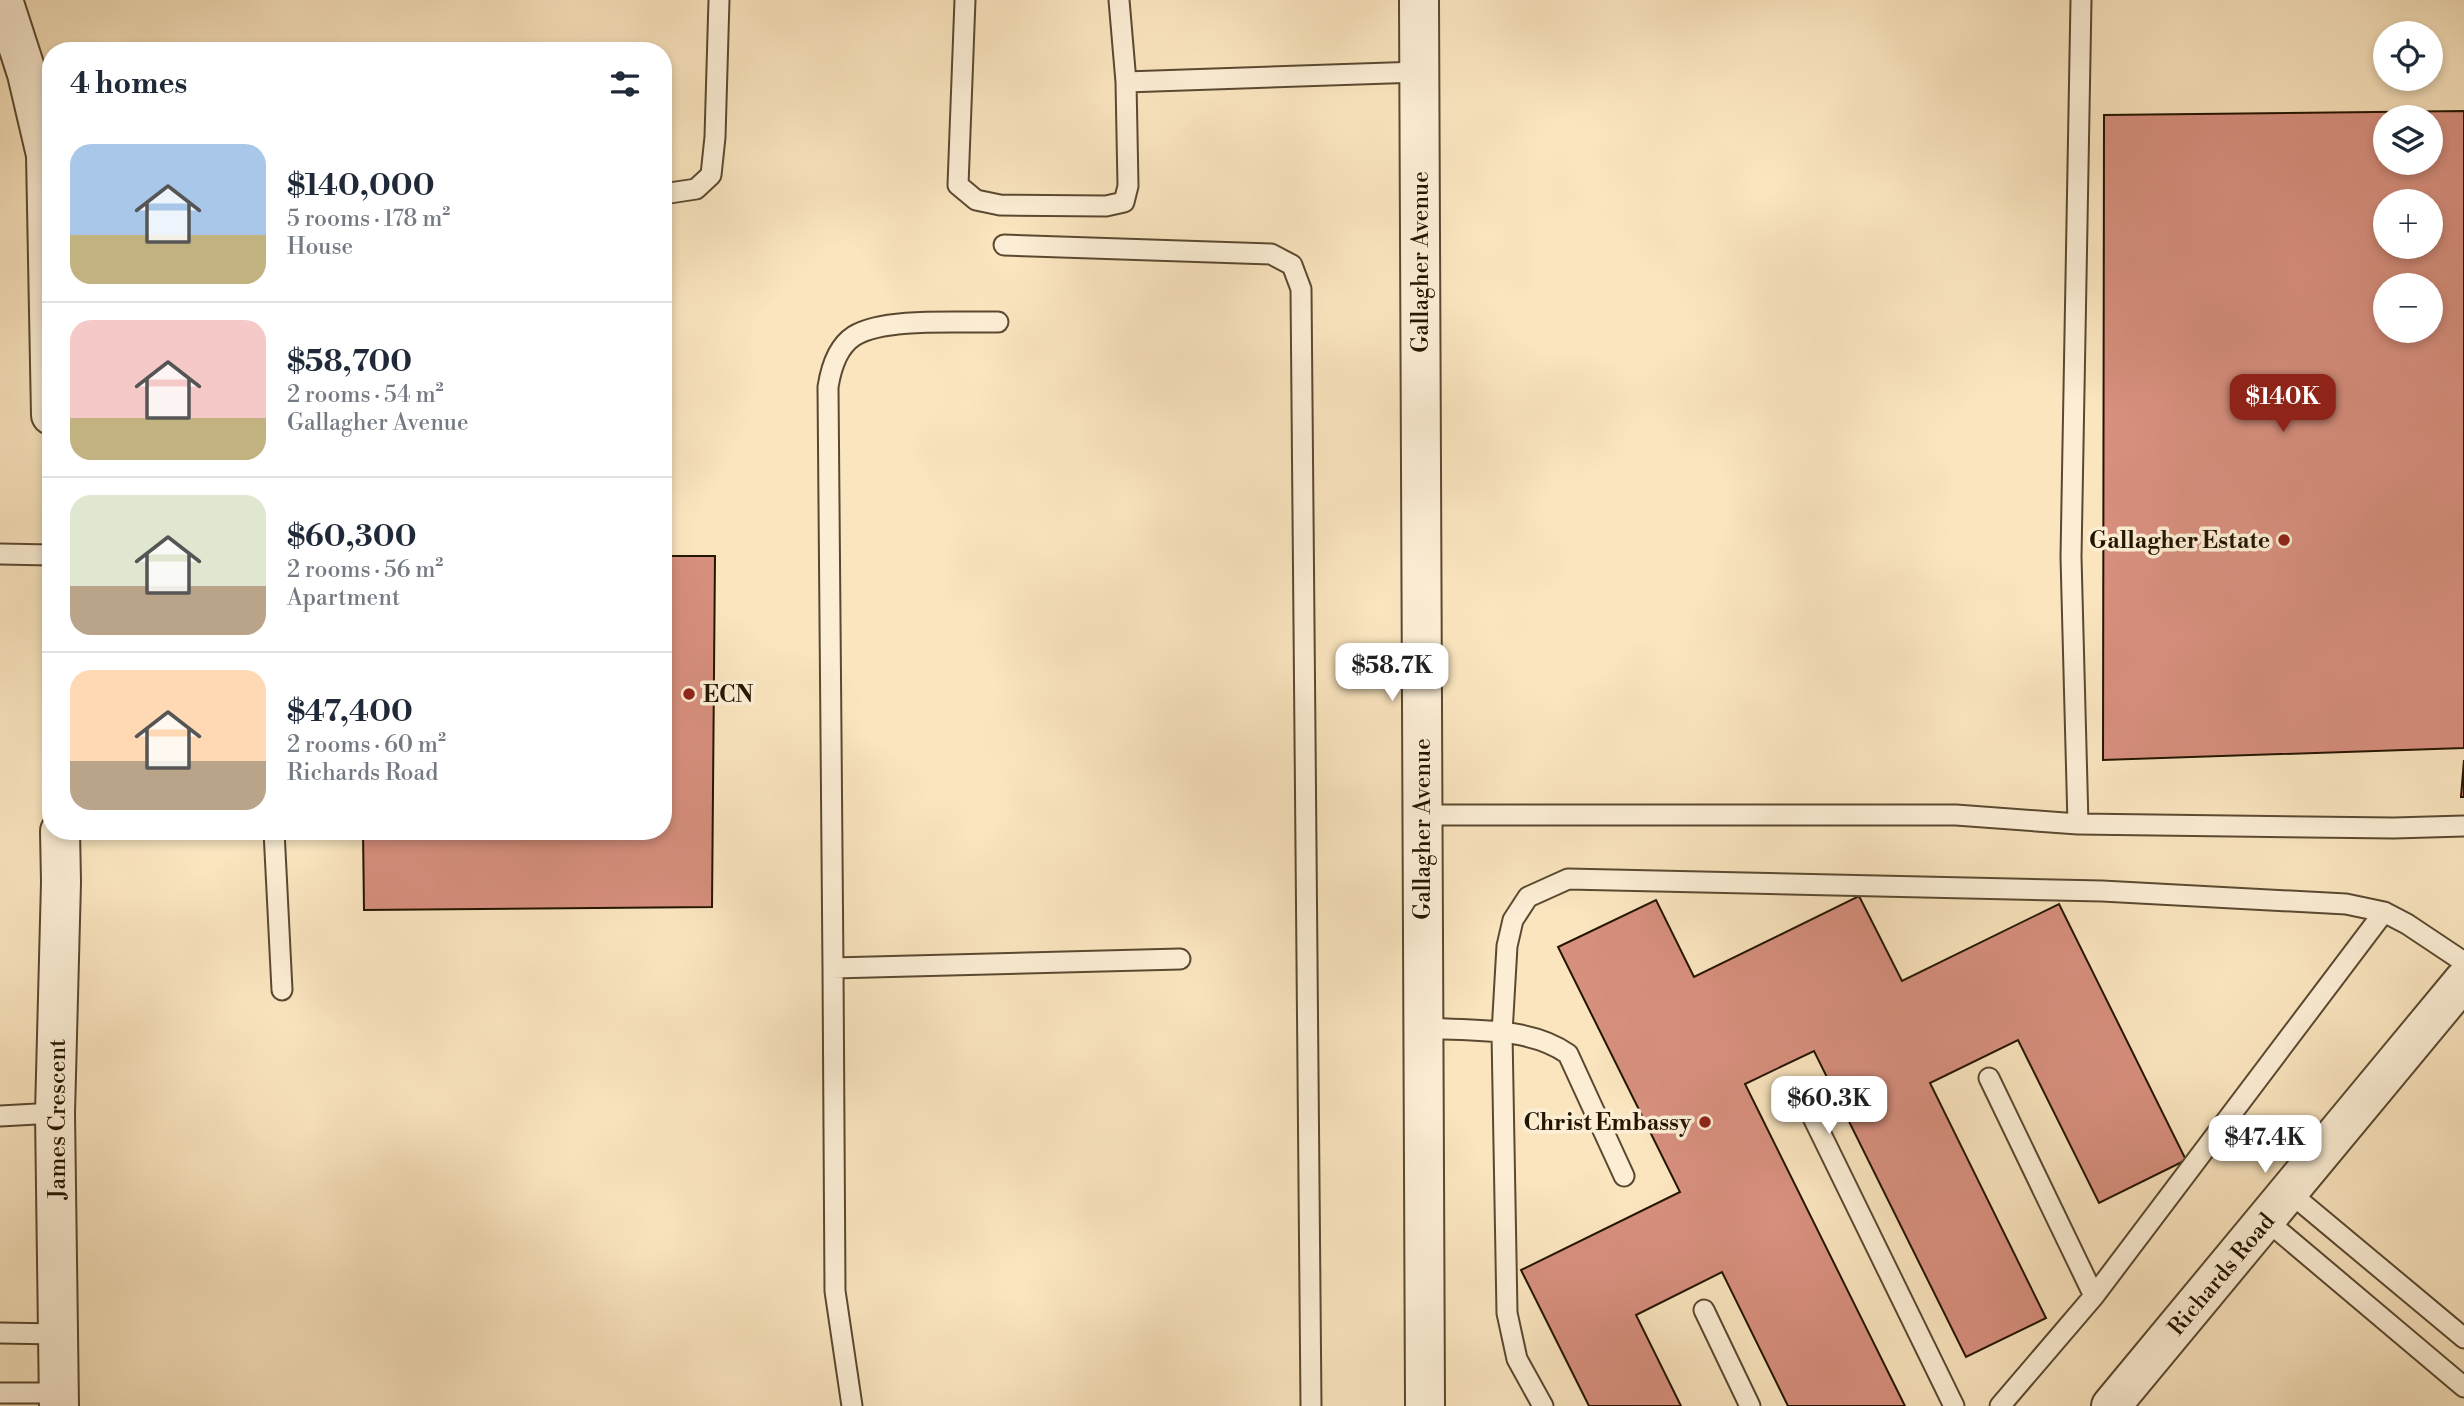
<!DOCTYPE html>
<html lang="en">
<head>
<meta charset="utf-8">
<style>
  :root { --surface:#fff; --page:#f6f6f7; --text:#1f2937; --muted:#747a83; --line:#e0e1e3; --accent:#8f2418 }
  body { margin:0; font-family:"Libre Bodoni",serif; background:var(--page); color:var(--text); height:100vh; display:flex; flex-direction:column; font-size:26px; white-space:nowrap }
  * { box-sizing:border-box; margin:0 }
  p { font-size:23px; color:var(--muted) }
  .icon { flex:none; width:38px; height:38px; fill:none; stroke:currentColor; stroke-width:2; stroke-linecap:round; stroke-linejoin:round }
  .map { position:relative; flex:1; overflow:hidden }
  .side { position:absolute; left:42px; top:42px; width:630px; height:798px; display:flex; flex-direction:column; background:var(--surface); border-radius:28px; box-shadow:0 4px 10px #0003 }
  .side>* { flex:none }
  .buttons { position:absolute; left:2373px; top:21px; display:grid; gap:14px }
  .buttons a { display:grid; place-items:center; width:70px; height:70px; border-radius:50%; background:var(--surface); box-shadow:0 4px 10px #0003; font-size:35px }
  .price { position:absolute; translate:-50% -60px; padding:0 16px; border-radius:14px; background:#fff; color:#222; font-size:23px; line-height:46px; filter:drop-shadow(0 2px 4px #0008) }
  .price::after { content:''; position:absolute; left:50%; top:42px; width:21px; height:16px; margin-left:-10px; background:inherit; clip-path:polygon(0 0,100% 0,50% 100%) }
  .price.current { background:var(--accent); color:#fff }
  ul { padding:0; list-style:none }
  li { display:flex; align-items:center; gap:21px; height:175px; padding:0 28px }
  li+li { border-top:2px solid var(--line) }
  li span { display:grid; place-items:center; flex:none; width:196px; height:140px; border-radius:21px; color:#555 }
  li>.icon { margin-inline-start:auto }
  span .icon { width:84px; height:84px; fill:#fffc; stroke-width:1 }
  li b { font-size:30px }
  h2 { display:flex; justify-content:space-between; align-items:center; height:84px; padding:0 28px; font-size:30px }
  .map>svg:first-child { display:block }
</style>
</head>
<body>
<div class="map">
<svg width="2464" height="1406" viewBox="0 0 2464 1406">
  <rect width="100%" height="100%" fill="#fae5bf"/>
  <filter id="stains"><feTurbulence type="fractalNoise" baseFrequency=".00286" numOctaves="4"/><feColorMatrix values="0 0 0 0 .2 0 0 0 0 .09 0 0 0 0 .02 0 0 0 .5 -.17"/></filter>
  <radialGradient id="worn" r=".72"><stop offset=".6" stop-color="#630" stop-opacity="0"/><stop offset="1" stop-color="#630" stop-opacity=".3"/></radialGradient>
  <!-- building -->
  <path fill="#d78f7e" stroke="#241501" stroke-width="2" fill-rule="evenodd" d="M 2464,111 L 2464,748 L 2103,760 L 2104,115 ZM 2385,117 L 2431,117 L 2431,163 L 2385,163 ZM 2385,201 L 2431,201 L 2431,247 L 2385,247 ZM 2385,285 L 2431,285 L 2431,331 L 2385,331 Z
    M 663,556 L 715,556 L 712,907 L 364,910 L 363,831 L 663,831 Z
    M 2464,760 L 2464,797 L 2461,797 Z
    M 1859,896 L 1902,981 L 2059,904 L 2186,1160 L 2099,1203 L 2018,1040 L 1930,1083 L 2046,1318 L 1966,1357 L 1814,1051 L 1745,1084 L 1905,1406 L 1788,1406 L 1722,1272 L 1636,1315 L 1681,1406 L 1589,1406 L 1521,1270 L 1680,1192 L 1558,947 L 1656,900 L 1694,977 Z"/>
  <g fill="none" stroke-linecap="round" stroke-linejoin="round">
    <!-- service casing -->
    <g stroke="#5a4930" stroke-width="23">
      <path id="service" d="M 965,0 L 958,185 L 976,200 L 1000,205 L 1106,206 L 1124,202 L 1128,186 L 1126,82 L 1119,0
        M 1126,82 L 1419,72
        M 663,194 L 696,189 L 711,175 L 715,137 L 719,0
        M 1004,245 L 1271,254 L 1292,265 L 1301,289 L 1311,1406
        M 0,554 L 51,555
        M 1422,815 L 1956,815 L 2078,824 L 2394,828 L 2464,826
        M 2078,824 L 2071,557 L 2081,0
        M 274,831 L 282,990
        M 833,968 L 828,387 C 831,368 837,347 854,336 C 884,317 962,323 998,322
        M 1423,1028 C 1469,1031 1529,1026 1568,1054 L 1624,1176
        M 1989,1078 L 2094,1296
        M 1799,1089 L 1954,1406
        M 0,1116 L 55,1113
        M 2289,1192 L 2464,1338
        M 2266,1220 L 2464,1387
        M 1704,1310 L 1750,1406
        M 0,1333 L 58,1334
        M 0,1393 L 59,1393
        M 852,1406 L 835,1291 L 833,968 L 1180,959
        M 1543,1406 L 1517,1359 L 1507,1313 L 1502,1033 L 1507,946 L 1513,920 L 1528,897 L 1568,879 L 2102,891 L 2346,904 L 2384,912 L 2407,924 L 2464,962
        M 2000,1406 L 2094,1296 L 2384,912"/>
    </g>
    <!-- minor casing -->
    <g stroke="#5a4930" stroke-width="42">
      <path id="minor" d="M 3,0 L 27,74 L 46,155 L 51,415
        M 59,1406 L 55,1113 L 61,882 L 60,831"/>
    </g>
    <!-- tertiary casing -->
    <g stroke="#5a4930" stroke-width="42">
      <path id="tertiary" d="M 1419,0 L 1425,1406
        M 2111,1406 L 2464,980"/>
    </g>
    <!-- service -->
    <use href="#service" stroke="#fceed5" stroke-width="19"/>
    <!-- minor -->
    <use href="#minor" stroke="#fceed5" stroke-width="38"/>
    <!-- tertiary -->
    <use href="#tertiary" stroke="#fceed5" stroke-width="38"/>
  </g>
  <!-- markers -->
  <g fill="#8f2418" stroke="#fceed5" stroke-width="2.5">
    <circle cx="2284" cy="540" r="7"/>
    <circle cx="689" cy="694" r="7"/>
    <circle cx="1705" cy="1122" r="7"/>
  </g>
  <g text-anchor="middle" stroke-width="7" stroke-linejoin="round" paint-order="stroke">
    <!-- street labels -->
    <g font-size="23" fill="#241501" stroke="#fceed5">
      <text transform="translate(1420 262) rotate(-90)" y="8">Gallagher Avenue</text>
      <text transform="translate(1422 829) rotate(-90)" y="8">Gallagher Avenue</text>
      <text transform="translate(57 1119) rotate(-90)" y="8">James Crescent</text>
      <text transform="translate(2221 1274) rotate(-50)" y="8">Richards Road</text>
    </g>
    <!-- poi labels -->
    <g font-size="23" font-weight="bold" fill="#241501" stroke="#fceed5" text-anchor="end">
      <text x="2270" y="548">Gallagher Estate</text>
      <text x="703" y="702" text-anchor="start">ECN</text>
      <text x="1691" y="1130">Christ Embassy</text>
    </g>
  </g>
  <rect width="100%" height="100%" filter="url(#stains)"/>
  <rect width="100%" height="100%" fill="url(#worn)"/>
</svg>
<div class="buttons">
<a><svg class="icon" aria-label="locate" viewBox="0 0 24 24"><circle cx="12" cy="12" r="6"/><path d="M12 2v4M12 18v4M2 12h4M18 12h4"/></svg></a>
<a><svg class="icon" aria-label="layers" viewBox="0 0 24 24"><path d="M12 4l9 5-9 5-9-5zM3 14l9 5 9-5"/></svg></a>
<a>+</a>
<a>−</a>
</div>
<b class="price current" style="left:2283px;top:434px">$140K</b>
<b class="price" style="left:1392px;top:703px">$58.7K</b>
<b class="price" style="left:1829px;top:1136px">$60.3K</b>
<b class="price" style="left:2265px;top:1175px">$47.4K</b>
<section class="side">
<h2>4 homes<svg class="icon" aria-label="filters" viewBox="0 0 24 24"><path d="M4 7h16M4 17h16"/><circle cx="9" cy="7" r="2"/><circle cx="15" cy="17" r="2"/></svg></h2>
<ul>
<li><span style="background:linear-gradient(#a9c7e8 65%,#c2b280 0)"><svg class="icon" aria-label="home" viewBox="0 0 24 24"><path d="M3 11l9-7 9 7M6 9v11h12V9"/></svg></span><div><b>$140,000</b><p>5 rooms · 178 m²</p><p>House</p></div></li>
<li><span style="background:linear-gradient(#f6c9c9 70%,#c2b280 0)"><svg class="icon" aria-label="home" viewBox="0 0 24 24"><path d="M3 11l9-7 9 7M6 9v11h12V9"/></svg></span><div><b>$58,700</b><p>2 rooms · 54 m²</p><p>Gallagher Avenue</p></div></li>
<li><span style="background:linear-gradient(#dfe7d0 65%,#b9a48a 0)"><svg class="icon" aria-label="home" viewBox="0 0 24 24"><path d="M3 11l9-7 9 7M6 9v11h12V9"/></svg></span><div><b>$60,300</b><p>2 rooms · 56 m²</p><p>Apartment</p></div></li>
<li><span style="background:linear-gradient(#ffd9b3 65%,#b9a48a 0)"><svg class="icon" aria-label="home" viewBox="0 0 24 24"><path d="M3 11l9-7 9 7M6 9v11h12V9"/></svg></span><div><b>$47,400</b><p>2 rooms · 60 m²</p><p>Richards Road</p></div></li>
</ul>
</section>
</div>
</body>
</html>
